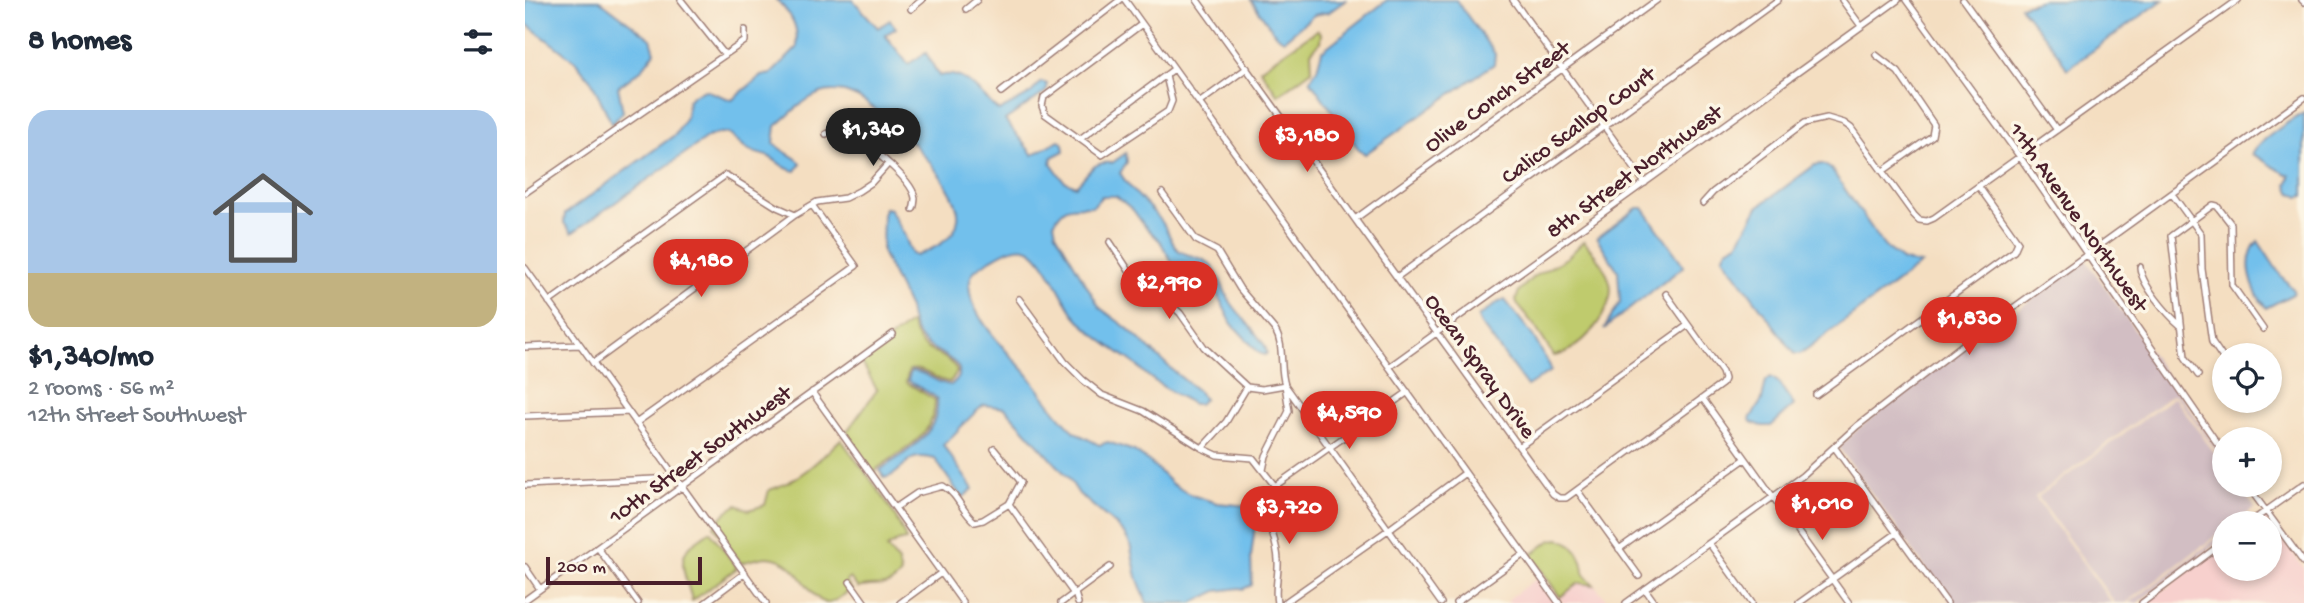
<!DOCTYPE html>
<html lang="en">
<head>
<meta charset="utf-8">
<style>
  :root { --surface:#fff; --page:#f6f6f7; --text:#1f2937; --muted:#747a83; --line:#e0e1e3; --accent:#d93025 }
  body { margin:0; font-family:"Gochi Hand",sans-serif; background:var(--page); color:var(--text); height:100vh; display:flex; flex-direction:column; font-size:26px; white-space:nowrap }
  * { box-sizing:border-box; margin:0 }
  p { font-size:23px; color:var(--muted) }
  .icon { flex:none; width:38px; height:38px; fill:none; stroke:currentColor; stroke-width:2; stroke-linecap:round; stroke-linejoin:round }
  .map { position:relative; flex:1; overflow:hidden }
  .panel { display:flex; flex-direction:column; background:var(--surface); width:525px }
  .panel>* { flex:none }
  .controls { position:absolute; left:1687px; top:343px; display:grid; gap:14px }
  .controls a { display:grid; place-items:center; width:70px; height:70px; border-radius:50%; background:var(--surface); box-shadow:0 4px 10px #0003; font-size:35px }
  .scale { position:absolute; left:21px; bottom:18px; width:156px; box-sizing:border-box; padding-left:7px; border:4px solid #4a1f2b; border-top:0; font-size:19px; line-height:24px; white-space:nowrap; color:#4a1f2b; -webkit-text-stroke:5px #fcf5e5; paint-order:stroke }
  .price { position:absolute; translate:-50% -60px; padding:0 16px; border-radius:24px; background:var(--accent); color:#fff; font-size:23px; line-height:46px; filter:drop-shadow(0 2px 4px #0008) }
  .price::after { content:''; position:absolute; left:50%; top:42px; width:21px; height:16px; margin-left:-10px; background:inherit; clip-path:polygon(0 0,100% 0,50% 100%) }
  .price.active { background:#222; color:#fff }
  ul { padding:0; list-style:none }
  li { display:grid; align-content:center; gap:14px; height:371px; padding:0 28px }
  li+li { border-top:2px solid var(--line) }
  li span { display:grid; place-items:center; height:217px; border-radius:21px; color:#555 }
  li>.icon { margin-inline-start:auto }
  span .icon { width:126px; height:126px; fill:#fffc; stroke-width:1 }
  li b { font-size:30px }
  h2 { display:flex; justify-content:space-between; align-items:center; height:84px; padding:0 28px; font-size:30px }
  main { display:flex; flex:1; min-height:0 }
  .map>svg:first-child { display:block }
</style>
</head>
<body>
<main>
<section class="panel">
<h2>8 homes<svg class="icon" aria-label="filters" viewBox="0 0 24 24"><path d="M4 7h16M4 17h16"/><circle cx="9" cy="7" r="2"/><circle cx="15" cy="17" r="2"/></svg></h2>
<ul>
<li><span style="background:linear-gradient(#a9c7e8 75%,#c2b280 0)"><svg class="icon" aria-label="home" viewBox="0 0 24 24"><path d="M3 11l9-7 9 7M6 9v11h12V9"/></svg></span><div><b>$1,340/mo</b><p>2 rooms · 56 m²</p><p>12th Street Southwest</p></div></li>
</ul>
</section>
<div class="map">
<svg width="1779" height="603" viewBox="0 0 1779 603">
  <rect width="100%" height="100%" fill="#fcf5e5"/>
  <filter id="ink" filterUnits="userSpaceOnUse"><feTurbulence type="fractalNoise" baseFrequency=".0143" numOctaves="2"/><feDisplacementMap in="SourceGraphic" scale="14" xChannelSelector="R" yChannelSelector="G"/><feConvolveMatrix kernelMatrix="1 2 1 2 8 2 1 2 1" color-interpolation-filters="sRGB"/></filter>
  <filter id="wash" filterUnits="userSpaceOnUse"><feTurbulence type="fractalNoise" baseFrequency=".00686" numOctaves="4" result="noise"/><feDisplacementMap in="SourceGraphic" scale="28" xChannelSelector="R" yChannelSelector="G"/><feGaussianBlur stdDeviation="1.57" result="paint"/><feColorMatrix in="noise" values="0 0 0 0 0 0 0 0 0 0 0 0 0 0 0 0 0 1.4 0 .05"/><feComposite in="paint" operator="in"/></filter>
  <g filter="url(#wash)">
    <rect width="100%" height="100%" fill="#f4dec1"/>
    <!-- built -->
    <path fill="#f7d0cd" d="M 1740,515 L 1779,568 L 1779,603 L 1621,603 L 1699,545 L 1699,569 L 1745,569 L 1745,523 L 1729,523 Z
      M 1019,573 L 1035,596 L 1054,583 L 1062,582 L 1070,585 L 1084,603 L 1038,603 L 1017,574 Z
      M 1012,578 L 1030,603 L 982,603 L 986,597 Z"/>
    <!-- industrial -->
    <path fill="#d2bec3" d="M 1561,260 L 1699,458 L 1699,462 L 1651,396 L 1647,395 L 1510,497 L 1587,603 L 1426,603 L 1314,448 L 1334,428 L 1390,384 Z
      M 1649,397 L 1699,466 L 1699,485 L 1713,485 L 1730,508 L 1709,523 L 1699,523 L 1699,530 L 1601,603 L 1590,603 L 1513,497 Z
      M 1699,533 L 1699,538 L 1612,603 L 1604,603 Z"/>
    <!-- green -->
    <path fill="#bfcb6d" stroke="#84754c" stroke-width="2" d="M 792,30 L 796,33 L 795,42 L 786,52 L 787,70 L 753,95 L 735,69 Z
      M 1059,241 C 1069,254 1081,267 1085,283 C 1092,309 1053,354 1029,356 L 1009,325 L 993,305 L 991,300 L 994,291 L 1008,277 L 1043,257 Z
      M 385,323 C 389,330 391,338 397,344 C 407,354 429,358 432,372 L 425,382 C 409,381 401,367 384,370 L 381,382 L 410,400 C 411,436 379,449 353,468 L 349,474 L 320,434 L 352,390 L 336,361 Z
      M 316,439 C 338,472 368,503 381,540 L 372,542 L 362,548 L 373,562 L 376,574 C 362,592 352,582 333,588 L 325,578 L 321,581 L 327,590 C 319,593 310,603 303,603 C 285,603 276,559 243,557 C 235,557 224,561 216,563 L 189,526 L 201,512 L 212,505 L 224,510 L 240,505 L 244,490 C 274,481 293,461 316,439 Z
      M 185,531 L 212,568 L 167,601 C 164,583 149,561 166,545 C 172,540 179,536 185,531 Z
      M 1034,539 C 1049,541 1059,559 1059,574 L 1069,585 L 1054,583 L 1035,597 L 1006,555 L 1026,540 Z"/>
    <!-- water -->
    <path fill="#72c0ec" stroke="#5e708c" stroke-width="2" d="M 0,0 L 74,0 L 126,39 L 130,52 L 116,70 L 93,87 L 98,112 L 87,124 L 67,82 L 50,61 L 0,23 Z
      M 252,0 L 328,0 L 353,28 L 365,20 L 371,28 L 360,35 L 383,64 L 401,53 L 414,76 C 441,68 456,97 474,111 L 505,94 L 516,82 L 522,84 L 522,90 L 518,94 L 480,120 L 508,155 L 534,140 L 538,144 L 539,151 L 527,157 L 526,163 L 539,181 L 551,186 C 563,175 567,160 587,163 L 601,153 L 602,162 L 595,173 C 606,192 624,205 637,222 C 643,230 646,243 653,250 C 661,257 677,255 687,266 C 696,277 698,292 707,304 C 717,318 730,331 740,346 L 742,353 L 740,355 L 734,353 L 707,324 L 682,274 L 648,264 L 635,241 L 619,225 L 608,210 L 591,196 L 577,196 L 568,206 C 547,207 540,202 529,223 L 531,233 L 575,308 L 602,328 L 653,375 L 672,390 L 679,399 L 674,404 L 668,404 C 653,395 636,387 623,376 C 616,370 610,363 602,358 C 583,345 565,333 549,314 C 538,300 520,256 504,249 C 490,244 477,253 465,260 C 458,265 448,269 446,277 C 435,308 485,354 503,375 C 517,393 530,413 547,429 C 554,436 566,440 574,445 L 583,442 L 609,451 L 626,463 L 647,484 L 666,495 L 692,503 L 723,506 L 731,517 L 726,557 L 727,585 L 718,589 L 715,588 L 692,591 L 667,603 L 622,603 L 612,577 L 605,544 L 600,535 L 591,525 L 554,494 L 543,477 L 480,408 L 459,405 C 443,417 433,432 418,445 L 448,489 L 437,498 L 410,459 C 376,450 383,473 359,478 L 355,470 C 380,452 416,435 412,399 C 406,392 392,388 383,380 L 386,371 C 402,371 410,384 426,385 C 453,362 407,354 396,339 C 389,331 385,318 384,308 L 357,252 L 358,214 L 360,208 L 365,209 L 379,234 L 387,254 L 391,256 C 408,249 431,239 433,219 C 438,186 355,104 325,94 C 321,92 314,91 309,91 C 286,90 268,112 251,126 L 249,143 C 257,153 268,154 276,163 L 271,171 C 258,170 253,160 242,156 C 235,154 228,153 221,148 C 206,137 204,127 183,137 L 47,233 L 39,223 L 40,214 L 151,134 L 161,117 L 163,101 L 168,95 L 180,90 L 207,100 L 236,76 L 246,74 L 272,48 C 273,25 268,17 252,0 Z
      M 726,0 L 821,0 L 804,12 L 789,15 L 759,40 L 751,35 Z
      M 862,0 L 931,0 L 970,54 L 969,64 L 840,154 L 835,151 L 785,80 L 792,69 L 797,51 Z
      M 1517,0 L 1638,0 L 1542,69 L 1534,55 L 1495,6 Z
      M 1779,113 L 1779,196 L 1774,197 L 1765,192 L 1762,184 L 1765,178 L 1765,175 C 1750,170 1740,160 1727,154 C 1732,142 1767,119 1779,113 Z
      M 1298,164 L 1306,169 L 1359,246 L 1378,261 L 1396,264 L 1275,354 L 1270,354 L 1198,257 L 1202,249 L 1213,243 L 1233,207 L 1290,165 Z
      M 1112,208 L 1118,208 L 1159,266 L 1079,329 L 1095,302 L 1093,271 L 1072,238 Z
      M 1733,241 L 1756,276 L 1769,290 L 1768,294 L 1741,308 C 1727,291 1716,260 1733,241 Z
      M 980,300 L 1008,336 L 1025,366 L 1026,371 L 1002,386 L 956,324 L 953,317 L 974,302 Z
      M 1246,377 L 1253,382 L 1269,405 L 1246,426 L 1237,426 L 1226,422 L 1225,419 L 1237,400 L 1241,381 Z"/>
  </g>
  <g filter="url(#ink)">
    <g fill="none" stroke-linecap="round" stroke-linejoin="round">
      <!-- minor casing -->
      <g stroke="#9f7e76" stroke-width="8">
        <path id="minor" d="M 156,0 L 200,55
          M 600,0 L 1034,603
          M 672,0 L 1028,494 L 1034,498 L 1041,498 L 1197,384 L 1199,379 L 1197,372 L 1141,294
          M 988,0 L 1120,183
          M 1317,0 L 1336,26
          M 1381,0 L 1495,157 L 1699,453
          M 1438,0 L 1532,130
          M 1777,0 L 1779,2
          M 386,9 L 397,0
          M 441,9 L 452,0
          M 617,24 L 519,97 L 517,106 L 520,114 L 577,155 L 643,111 L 647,101 L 641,76
          M 1351,55 L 1373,72 L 1409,125 L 1407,136 L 1358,171
          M 476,92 L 595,0
          M 674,103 L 722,68
          M 301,134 L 314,128 L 318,129 C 336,140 387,177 390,198 C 390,199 389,209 388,209
          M 555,139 L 649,69
          M 0,193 L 220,41 L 220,30
          M 637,193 L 671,240 L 692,251 L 715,289 L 750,330 C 760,346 754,367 760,385 L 916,603
          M 1647,194 L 1676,234 L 1677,269 L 1685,328 L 1687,342 L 1698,358
          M 1178,203 L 1188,192 L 1280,123 L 1302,118 L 1319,123 L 1326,128 L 1389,215 L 1394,220 L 1402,221 L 1409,218 L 1713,0
          M 830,219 L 1132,0
          M 585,242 L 610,280 L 624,293 L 643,302 L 655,313 L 679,347 L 722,387 L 737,389 L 760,385 L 764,411 L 741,456 L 738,470
          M 1615,267 C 1616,284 1642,314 1656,326
          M 0,268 L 241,603
          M 872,277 L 1253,0
          M 494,299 L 540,362 L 558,380 L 577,395 L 618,411 L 677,448 L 692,455 L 728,458 L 750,486
          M 24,302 L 201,175 L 252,207 L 270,215
          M 0,347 L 55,345
          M 68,363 L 270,215 L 292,202 L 320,198 L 334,191 L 346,183 L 363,164
          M 864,367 L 1373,0
          M 1673,375 L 1660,357 L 1646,236 L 1688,205 L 1692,206 L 1706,224 L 1707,285 L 1738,329
          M 287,392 L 438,603
          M 1291,395 L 1489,251 L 1493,242 L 1454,187
          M 1178,399 L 1324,603
          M 0,416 L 103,412
          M 111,423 L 331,266 L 287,205
          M 994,447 L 1163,325
          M 677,448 L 701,422 L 722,387
          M 1310,448 L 1422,603
          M 469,449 L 496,482 L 484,504
          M 0,485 L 151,478
          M 1722,485 L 1779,563
          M 1052,490 L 1114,576
          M 484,504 L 549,594
          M 370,508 L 392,493 L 418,486 C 433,494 437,512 450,522 L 458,520 L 484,504
          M 1724,523 L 1779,484
          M 1184,543 L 1227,603
          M 73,548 L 113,603
          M 1094,549 L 1220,459
          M 0,567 L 15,589
          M 325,582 L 340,603
          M 1120,589 L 1130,603
          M 550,593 L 553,603
          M 0,600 L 368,334
          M 180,603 L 220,573
          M 375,603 L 416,573
          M 536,603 L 585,567
          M 752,603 C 749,588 754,575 753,560 C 752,532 732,513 750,486 L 883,392
          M 759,603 L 863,530 L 940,473
          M 931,603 L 999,554
          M 1101,603 L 1277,476 L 1332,426 L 1448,337 L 1779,98
          M 1274,603 L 1372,533
          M 1617,603 L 1699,542"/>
      </g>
      <!-- minor -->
      <use href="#minor" stroke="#fff" stroke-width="5"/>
    </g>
  </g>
  <g text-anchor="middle" stroke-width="7" stroke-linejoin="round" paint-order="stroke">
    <!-- street labels -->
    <g font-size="23" fill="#4a1f2b" stroke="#fcf5e5">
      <text transform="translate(971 95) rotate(-36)" y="8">Olive Conch Street</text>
      <text transform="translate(1052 124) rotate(-36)" y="8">Calico Scallop Court</text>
      <text transform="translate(1108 170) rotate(-36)" y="8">8th Street Northwest</text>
      <text transform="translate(1555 216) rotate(55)" y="8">11th Avenue Northwest</text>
      <text transform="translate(957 365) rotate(54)" y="8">Ocean Spray Drive</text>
      <text transform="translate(174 453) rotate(-36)" y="8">10th Street Southwest</text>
    </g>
  </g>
</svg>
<div class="controls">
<a><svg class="icon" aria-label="locate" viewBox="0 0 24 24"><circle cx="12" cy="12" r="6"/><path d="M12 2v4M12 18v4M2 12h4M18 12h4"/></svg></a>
<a>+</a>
<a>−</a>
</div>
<div class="scale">200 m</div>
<b class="price active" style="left:348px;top:168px">$1,340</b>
<b class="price" style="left:782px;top:174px">$3,180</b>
<b class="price" style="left:176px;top:299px">$4,180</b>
<b class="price" style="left:644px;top:321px">$2,990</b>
<b class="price" style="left:1444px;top:357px">$1,830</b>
<b class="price" style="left:824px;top:451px">$4,590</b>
<b class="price" style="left:1297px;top:542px">$1,010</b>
<b class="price" style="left:764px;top:546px">$3,720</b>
</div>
</main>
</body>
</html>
